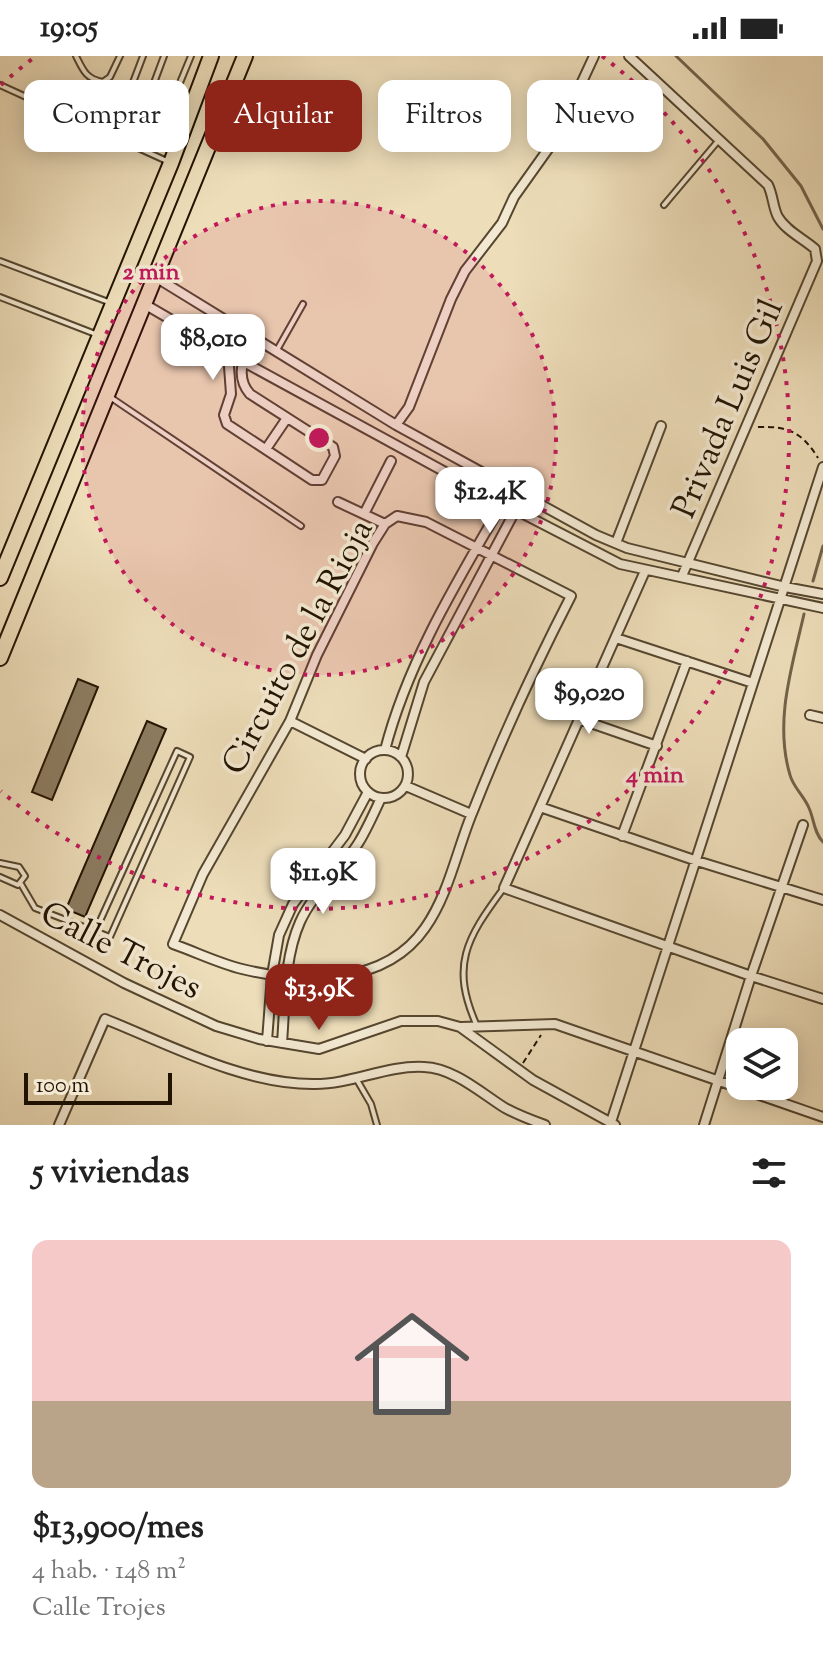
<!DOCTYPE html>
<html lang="es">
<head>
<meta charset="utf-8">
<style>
  :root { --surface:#fff; --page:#f6f6f6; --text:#222; --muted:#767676; --accent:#8f2418 }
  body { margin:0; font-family:"Sorts Mill Goudy",serif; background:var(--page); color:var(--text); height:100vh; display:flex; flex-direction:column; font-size:30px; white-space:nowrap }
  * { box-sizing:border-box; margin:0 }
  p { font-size:26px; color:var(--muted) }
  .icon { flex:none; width:44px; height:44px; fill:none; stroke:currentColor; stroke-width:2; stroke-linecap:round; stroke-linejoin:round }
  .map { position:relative; height:1069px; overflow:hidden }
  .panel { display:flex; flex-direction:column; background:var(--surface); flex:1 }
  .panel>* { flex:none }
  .top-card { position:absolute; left:24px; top:24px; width:776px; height:72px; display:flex; gap:16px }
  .tools { position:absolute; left:726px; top:972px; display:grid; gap:16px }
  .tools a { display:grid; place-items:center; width:72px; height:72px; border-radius:16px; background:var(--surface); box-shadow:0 4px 20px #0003; font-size:40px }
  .scale { position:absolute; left:24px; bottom:20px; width:148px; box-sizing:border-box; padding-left:8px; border:4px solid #221301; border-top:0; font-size:22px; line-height:28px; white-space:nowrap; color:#221301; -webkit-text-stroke:6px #f3e9d2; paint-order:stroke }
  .price { position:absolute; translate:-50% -68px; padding:0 18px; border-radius:16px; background:#fff; color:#222; font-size:26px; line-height:52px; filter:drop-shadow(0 2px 4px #0008) }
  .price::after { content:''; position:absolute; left:50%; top:48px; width:24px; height:18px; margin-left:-12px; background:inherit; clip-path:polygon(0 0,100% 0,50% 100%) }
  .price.selected { background:var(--accent); color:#fff }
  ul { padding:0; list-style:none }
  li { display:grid; align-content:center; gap:16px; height:424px; padding:0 32px }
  li span { display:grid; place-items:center; height:248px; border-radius:16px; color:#555 }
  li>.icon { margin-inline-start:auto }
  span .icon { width:144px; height:144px; fill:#fffc; stroke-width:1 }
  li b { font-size:34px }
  h2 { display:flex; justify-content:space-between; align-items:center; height:96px; padding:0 32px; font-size:34px }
  .pill { padding:0 28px; border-radius:16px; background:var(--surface); box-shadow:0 4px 20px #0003; font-size:28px; line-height:72px }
  .pill.selected { background:var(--accent); color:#fff }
  .status { display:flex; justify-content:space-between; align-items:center; height:56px; padding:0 40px; background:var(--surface); direction:ltr }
  .status svg { height:22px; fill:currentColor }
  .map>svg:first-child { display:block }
</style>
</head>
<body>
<div class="status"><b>19:05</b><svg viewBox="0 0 49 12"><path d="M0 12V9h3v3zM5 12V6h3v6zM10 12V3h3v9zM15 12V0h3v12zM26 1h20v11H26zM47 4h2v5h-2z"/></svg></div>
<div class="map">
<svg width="823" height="1069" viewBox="0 0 823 1069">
  <rect width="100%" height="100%" fill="#edddb9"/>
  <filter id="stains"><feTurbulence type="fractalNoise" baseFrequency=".0025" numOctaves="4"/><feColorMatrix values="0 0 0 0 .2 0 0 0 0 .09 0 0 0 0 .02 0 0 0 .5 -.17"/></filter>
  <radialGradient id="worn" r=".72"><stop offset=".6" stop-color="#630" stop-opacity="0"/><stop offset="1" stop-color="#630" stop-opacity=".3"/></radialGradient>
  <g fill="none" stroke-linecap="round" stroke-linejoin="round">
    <!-- stream -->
    <path stroke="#72634a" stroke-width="3" d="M 676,0 L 763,83 L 801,130 L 823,173
      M 813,525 L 823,490
      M 804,558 C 792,611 774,665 790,719 C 793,731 804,740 809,752 C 814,763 814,777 823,786"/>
  </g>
  <!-- building -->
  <path fill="#8c7c61" stroke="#221301" stroke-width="2" d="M 78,623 L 98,631 L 52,744 L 32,736 Z
    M 147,665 L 166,673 L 85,861 L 66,853 Z"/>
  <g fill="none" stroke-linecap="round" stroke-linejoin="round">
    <!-- service casing -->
    <g stroke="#55462f" stroke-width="8">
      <path id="service" d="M 76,0 C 83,14 86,23 103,26 L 110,21 L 120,0
        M 143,0 L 121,58 L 139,67 L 164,0
        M 0,29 L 169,106
        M 139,67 L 160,75 L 191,0
        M 664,149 L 718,85
        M 0,205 L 111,247
        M 0,241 L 98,279
        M 277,294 L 303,248
        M 110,341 L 301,470
        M 0,807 L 19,811 L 25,820 L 18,829 L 0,821
        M 21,828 L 35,852 L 110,881 L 190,701 L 177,695 L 95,876
        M 477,970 C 450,910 466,883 503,833
        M 357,1024 L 371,1048 L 377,1069"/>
    </g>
    <!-- minor casing -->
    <g stroke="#55462f" stroke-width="12">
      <path id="minor" d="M 629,0 L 768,129 C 773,139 773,152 778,161 C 786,175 804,183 815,193 L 817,205 L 682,520
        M 157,222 L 396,369 L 596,479 L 627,492 L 785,531 L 823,538
        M 146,249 L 242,305 L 502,447 L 620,508 L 823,552
        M 228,297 L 231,338 L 224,359 L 227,368 L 312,424 L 322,424 L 335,400 L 333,391 L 250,338 C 235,321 243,301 253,283
        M 396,369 L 409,351 L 451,243 L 465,215 L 502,167 L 514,141 L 556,82 L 594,0
        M 266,393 L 287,362
        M 338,446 L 385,468
        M 364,458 L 391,405
        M 397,460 L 426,466 L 571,540 C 535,610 502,681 473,755 C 457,793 449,838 425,872 C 385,930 303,928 242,913 C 218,907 196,896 173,888 L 203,818 L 290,665 L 317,599 L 373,487 L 385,468 Z
        M 616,487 L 661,370
        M 645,515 L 504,832 L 751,920 L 823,943
        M 616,582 L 753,627
        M 810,659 L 823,662
        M 579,663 L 657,690
        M 290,665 L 366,703
        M360 718a24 24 0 1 1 48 0a24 24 0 1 1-48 0Z
        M 385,694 C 409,601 463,516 510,434
        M 401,701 L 424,626 L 523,440
        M 406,730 L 471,758
        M 540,751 L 697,805 L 823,844
        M 622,780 L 687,605
        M 0,859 L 124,927 L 216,970 L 259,983 L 319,993 L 401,965 L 438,965 L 460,971 L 533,1024 L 615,1069
        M 461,971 L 555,968 L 823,1061
        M 267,985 L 272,919 L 279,879 L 293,848 L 345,779 L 368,736
        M 282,987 C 285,948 284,902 300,866 C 314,835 342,814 359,786 C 367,773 374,757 381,742
        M 611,1066 L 823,411
        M 59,1069 L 105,963 C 170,989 245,1029 315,1028 C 352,1028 387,1009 424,1011 C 454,1012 481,1037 505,1052 C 518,1059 531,1064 545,1069
        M 704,1069 L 751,920 L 803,769"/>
    </g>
    <!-- primary casing -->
    <g stroke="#221301" stroke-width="18">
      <path id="primary" d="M 0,522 L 171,107 L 211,0
        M 0,602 L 245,0"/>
    </g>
    <!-- path -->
    <path stroke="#221301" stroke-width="2" stroke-dasharray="6 4" stroke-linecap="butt" d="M 758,371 C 788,370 802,376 818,402
      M 523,1007 L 541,979"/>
    <!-- service -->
    <use href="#service" stroke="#f3e9d2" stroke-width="4"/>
    <!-- minor -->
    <use href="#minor" stroke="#f3e9d2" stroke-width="8"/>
    <!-- primary -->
    <use href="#primary" stroke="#edddb9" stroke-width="14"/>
  </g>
  <!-- distance rings -->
  <circle cx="319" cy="382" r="237" fill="#c2185b" fill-opacity=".12"/>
  <g fill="none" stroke="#c2185b" stroke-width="4" stroke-dasharray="4 8">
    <circle cx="319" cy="382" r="237"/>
    <path d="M1 29A475 475 0 0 1 36 0M602 0A475 475 0 1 1 1 735"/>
  </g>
  <g text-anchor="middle" stroke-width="7" stroke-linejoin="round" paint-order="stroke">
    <!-- street labels -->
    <g font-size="34" fill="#221301" stroke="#f3e9d2">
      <text transform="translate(726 352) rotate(-67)" y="12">Privada Luis Gil</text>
      <text transform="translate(296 590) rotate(-62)" y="12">Circuito de la Rioja</text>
      <text transform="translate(122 893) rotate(27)" y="12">Calle Trojes</text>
    </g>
  </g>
  <circle cx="319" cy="382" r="12" fill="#c2185b" stroke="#f3e9d2" stroke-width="4"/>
  <g font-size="24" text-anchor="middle" font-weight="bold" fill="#c2185b" stroke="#f3e9d2" stroke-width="7" stroke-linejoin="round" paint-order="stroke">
    <text x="151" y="223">2 min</text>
    <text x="655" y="726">4 min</text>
  </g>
  <rect width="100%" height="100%" filter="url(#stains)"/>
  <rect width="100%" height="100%" fill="url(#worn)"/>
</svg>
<div class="tools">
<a><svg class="icon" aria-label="layers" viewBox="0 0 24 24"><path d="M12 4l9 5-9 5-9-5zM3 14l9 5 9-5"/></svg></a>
</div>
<div class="scale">100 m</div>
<b class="price" style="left:213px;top:326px">$8,010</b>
<b class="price" style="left:490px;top:479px">$12.4K</b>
<b class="price" style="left:589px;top:680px">$9,020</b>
<b class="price" style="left:323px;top:860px">$11.9K</b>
<b class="price selected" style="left:319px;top:976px">$13.9K</b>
<div class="top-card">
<a class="pill">Comprar</a>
<a class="pill selected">Alquilar</a>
<a class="pill">Filtros</a>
<a class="pill">Nuevo</a>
</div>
</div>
<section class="panel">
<h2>5 viviendas<svg class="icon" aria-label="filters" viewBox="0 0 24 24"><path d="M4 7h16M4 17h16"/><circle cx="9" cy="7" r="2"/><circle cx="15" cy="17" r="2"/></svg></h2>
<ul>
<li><span style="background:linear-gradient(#f6c9c9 65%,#b9a48a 0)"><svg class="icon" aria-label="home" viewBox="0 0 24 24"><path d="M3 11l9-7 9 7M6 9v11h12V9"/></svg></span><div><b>$13,900/mes</b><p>4 hab. · 148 m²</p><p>Calle Trojes</p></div></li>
</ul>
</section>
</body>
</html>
